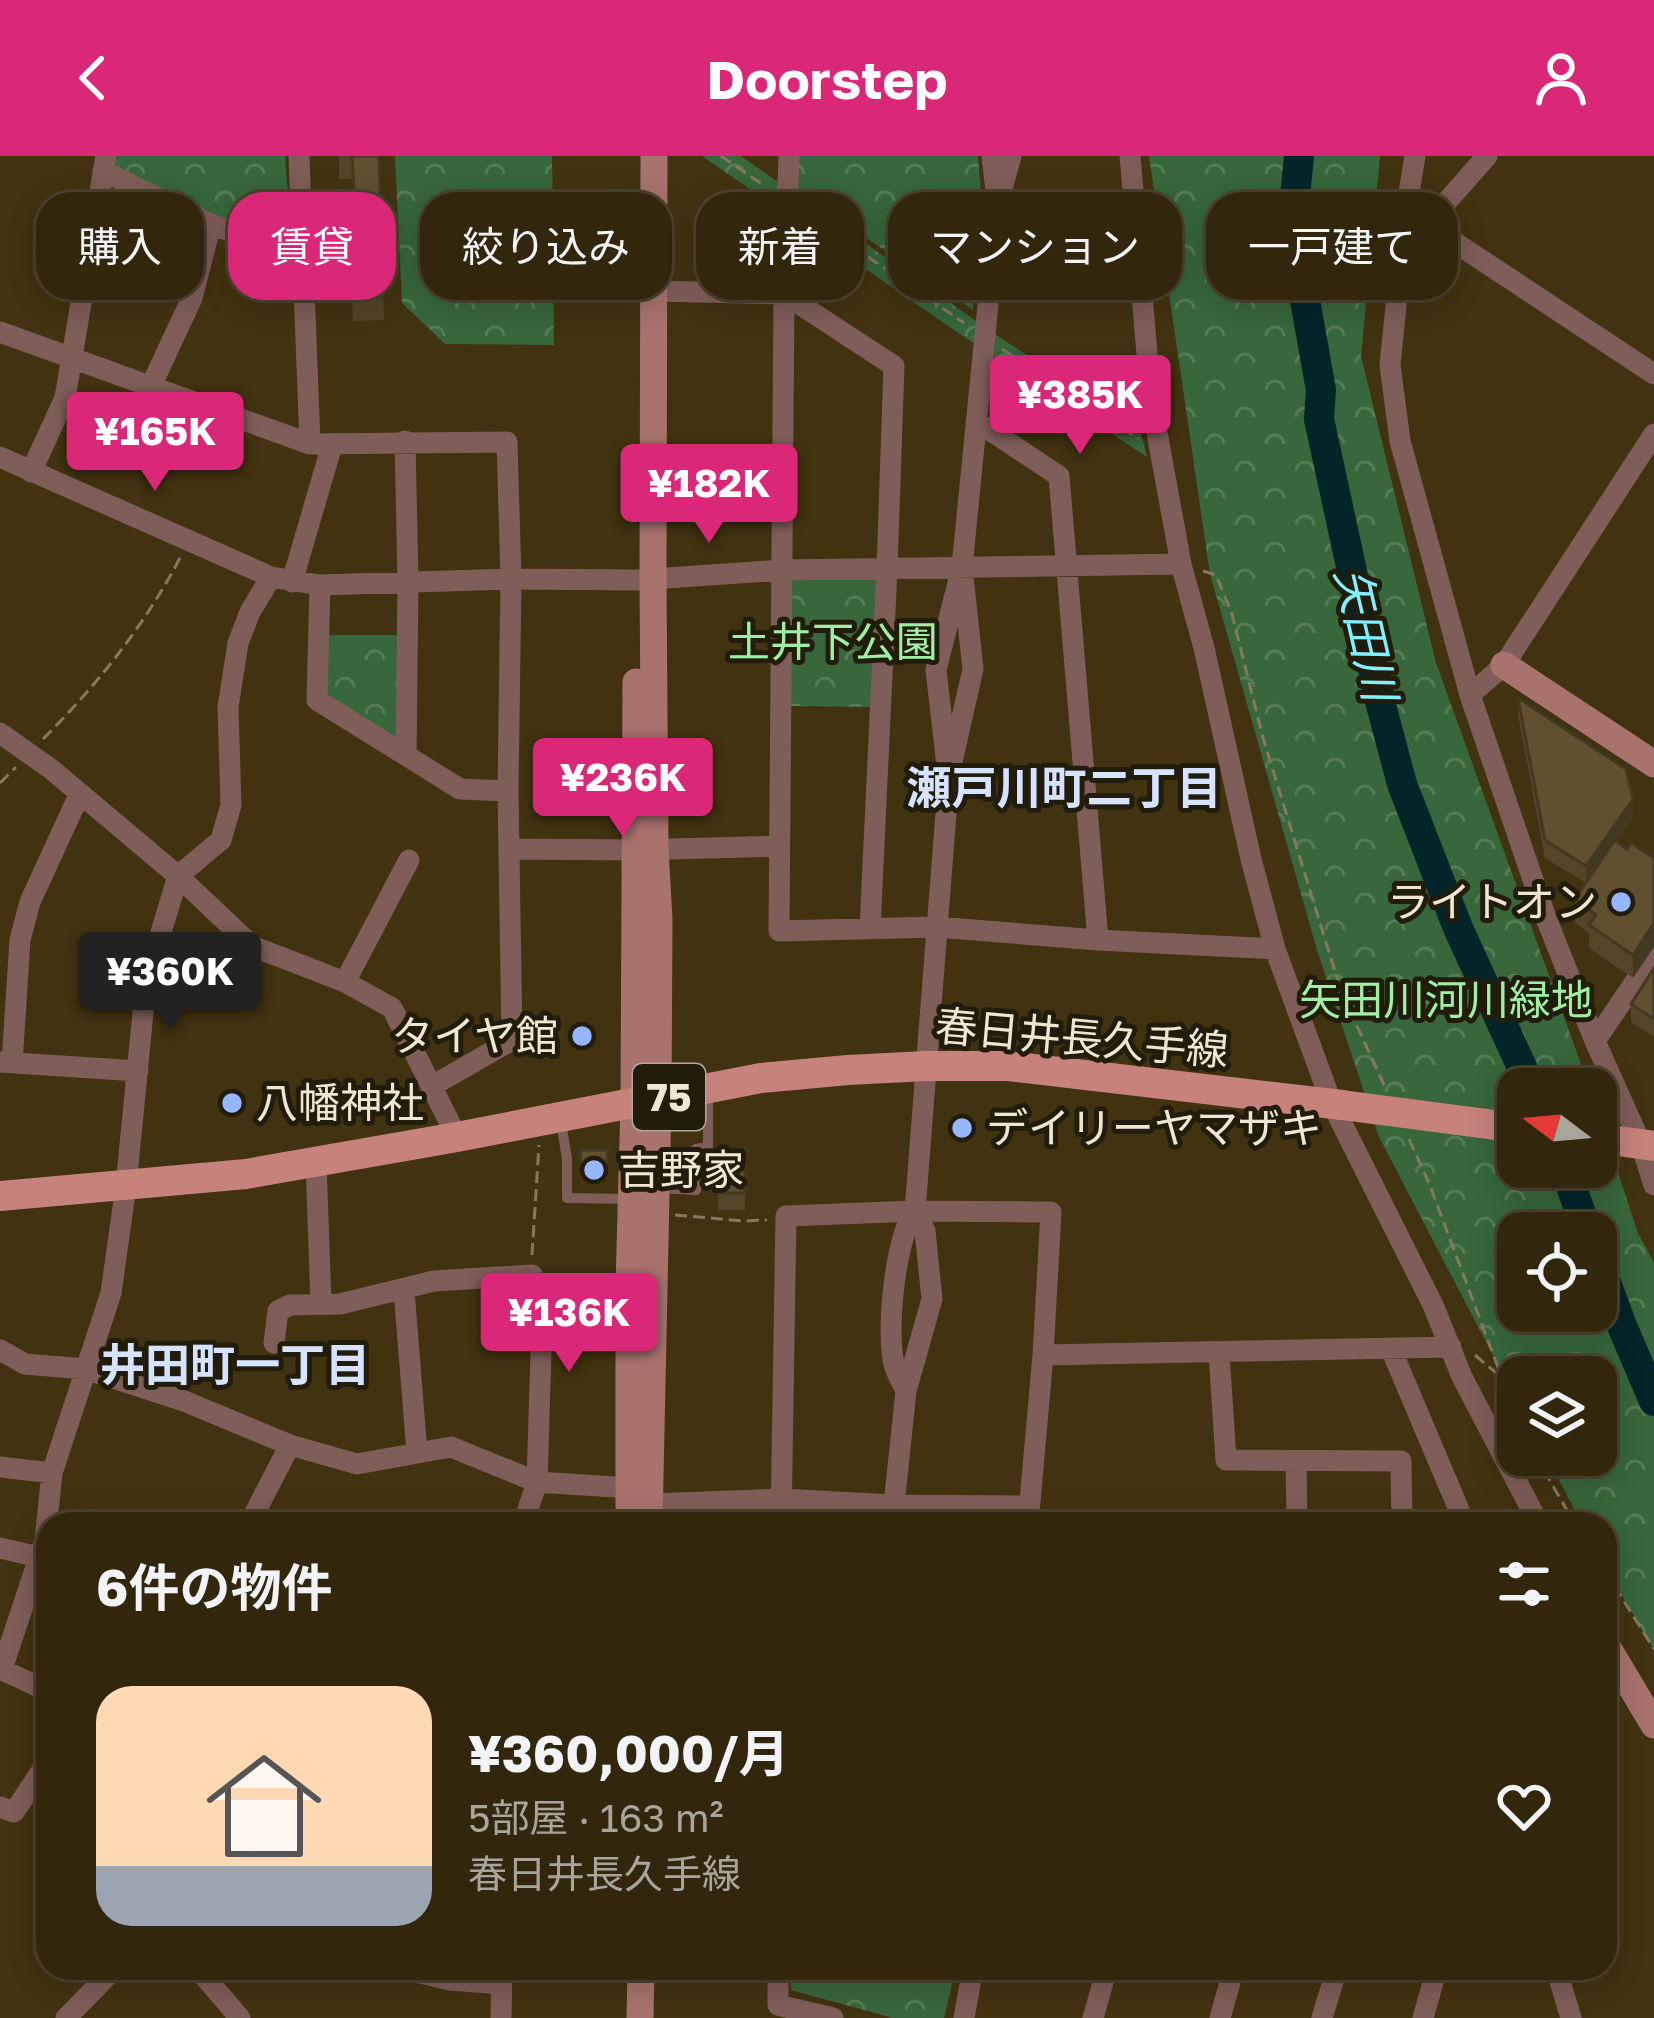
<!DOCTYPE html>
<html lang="ja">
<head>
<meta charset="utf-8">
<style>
  :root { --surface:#32260c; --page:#3d321a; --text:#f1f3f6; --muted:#a8a59d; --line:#4d432d; --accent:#db2777 }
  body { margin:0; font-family:"Golos Text","Noto Sans JP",sans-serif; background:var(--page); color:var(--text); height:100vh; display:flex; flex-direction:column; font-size:45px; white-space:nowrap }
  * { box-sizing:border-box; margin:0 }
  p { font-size:39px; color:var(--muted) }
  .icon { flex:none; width:66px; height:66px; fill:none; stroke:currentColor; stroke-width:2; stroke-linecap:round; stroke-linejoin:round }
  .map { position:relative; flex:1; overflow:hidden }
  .details { position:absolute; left:36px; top:1356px; width:1581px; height:468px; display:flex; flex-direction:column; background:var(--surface); border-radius:36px; box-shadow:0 6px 30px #0003,0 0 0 3px var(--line) }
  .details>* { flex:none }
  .top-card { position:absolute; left:36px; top:36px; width:1584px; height:108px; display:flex; gap:24px }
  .needle { width:78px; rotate:286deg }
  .buttons { position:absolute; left:1497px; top:912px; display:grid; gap:24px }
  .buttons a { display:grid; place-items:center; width:120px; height:120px; border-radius:24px; background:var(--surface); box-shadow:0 6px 30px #0003,0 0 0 3px var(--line); font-size:60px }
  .price { position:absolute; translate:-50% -102px; padding:0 27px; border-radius:12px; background:var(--accent); color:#fff; font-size:39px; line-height:78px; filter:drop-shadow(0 3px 6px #0008) }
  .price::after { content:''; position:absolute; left:50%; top:72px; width:36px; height:27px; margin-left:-18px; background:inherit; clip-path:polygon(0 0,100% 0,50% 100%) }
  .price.on { background:#222; color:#fff }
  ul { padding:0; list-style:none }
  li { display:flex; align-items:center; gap:36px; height:300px; padding:0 60px }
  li+li { border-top:3px solid var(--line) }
  li span { display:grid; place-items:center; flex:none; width:336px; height:240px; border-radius:36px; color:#555 }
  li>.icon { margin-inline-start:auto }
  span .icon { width:144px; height:144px; fill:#fffc; stroke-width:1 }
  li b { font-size:51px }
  h2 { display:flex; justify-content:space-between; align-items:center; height:144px; padding:0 60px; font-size:51px }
  .tag { padding:0 42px; border-radius:36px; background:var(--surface); box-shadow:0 6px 30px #0003,0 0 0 3px var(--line); font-size:42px; line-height:108px }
  .tag.on { background:var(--accent); color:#fff }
  header { display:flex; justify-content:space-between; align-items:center; height:156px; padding:0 60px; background:var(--accent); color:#fff; font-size:54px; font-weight:700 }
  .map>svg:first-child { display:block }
</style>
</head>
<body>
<header><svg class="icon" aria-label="back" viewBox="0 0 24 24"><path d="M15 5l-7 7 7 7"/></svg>Doorstep<svg class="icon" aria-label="person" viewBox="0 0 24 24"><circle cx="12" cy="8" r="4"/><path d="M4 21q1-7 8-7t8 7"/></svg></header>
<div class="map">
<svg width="1654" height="1862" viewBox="0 0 1654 1862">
  <defs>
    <pattern id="forest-crowns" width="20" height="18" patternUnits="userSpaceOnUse" patternTransform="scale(3)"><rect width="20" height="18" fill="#37673b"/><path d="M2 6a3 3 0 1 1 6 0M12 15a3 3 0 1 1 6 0" fill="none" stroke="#547d56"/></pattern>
  </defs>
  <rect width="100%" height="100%" fill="#423310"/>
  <!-- forest -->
  <path fill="url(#forest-crowns)" fill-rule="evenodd" d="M 117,0 L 285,0 L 291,77 L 212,61 L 114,11 Z
    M 395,0 L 552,0 L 554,189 L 445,188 L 402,147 Z
    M 702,0 L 741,0 L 996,179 L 1140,273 L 1147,301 L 963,180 Z
    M 799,0 L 978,0 L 982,49 L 973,154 L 798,36 Z
    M 1149,0 L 1380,0 L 1361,200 L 1436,507 L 1590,933 L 1518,933 L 1518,1011 L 1596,1011 L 1596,950 L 1638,1077 L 1654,1107 L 1654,1494 L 1605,1410 L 1605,1368 L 1582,1368 L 1546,1299 L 1596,1299 L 1596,1221 L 1518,1221 L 1518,1247 L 1379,981 L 1317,794 L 1210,418 ZM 1518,1077 L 1596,1077 L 1596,1155 L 1518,1155 Z
    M 879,420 L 874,551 L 786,550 L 790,421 Z
    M 325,479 L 400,479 L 399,588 L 322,541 Z
    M 791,1812 L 956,1812 L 944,1862 L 893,1862 L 791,1834 Z"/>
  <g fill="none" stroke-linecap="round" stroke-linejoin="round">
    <!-- river -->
    <path stroke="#012529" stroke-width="30" d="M 1299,0 L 1292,71 L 1321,234 L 1319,263 L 1381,549 L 1402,628 L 1458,772 L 1532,933
      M 1564,1011 L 1588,1077
      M 1596,1099 L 1622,1170 L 1654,1245"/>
    <!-- path -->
    <path stroke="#86795c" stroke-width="3" stroke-dasharray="12 6" stroke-linecap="butt" d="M 721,0 L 766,31
      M 809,60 L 964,167
      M 1002,193 L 1139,283
      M 1203,415 L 1216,419 L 1232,458 L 1263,582 L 1341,835 L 1385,931
      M 43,583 C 98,528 145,469 181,400
      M 0,627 L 16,611
      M 1409,983 L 1429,1027 L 1502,1222
      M 675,1059 L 744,1065 L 767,1064
      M 532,1099 L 539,989
      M 1475,1199 L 1502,1222 L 1518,1260
      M 1535,1299 L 1575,1368
      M 1605,1415 L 1654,1493"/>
    <!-- lane -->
    <path stroke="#7f5d59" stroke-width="10" d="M 561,966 L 567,1003 L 567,1042 L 628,1043
      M 660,1032 L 696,1034 L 696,993 L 708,991 L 708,938"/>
    <!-- street -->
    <path stroke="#7f5d59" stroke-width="21" d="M 299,0 L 310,288
      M 789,0 L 784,138 L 779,775 L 936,771 L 1098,784 L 1275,793
      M 992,0 L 996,35
      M 1130,0 L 1151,244 L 1181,408 L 1204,492 L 1251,703 L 1275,793 L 1332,948 L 1433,1149 L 1462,1221 L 1539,1368
      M 1415,0 L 1405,61 L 1390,209 L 1400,285 L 1470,539 L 1546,762 L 1595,885 L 1641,988 L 1654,1029
      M 103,15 L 211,68 L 247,82 L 302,89
      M 1405,61 L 1427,68 L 1654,218
      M 1427,68 L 1487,0
      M 654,135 L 784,138 L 894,210 L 887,413 L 870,773
      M 0,176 L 310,288 L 507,286 L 511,423 L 508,635 L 512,884 L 432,930
      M 151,230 L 192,142 L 211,68
      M 976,265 L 1059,320 L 1098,784
      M 405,285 L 408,425 L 406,599
      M 0,301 L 271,421 L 320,429 L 511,423 L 638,424 L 783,414 L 1181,408
      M 31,316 L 65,242 L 106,0
      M 292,426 L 332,289
      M 320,429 L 317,544 L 460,633 L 508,635
      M 1470,539 L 1504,509 L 1654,278
      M 0,577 L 51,613 L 178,720 L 252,790 L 345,826 L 392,852 L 457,981
      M 946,601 L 936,514 L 962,411 L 998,48 L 1011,0
      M 511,693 L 636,694 L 779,690
      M 146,826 L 241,828 L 250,817 L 252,790
      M 345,826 L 409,704
      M 1595,885 L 1654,798
      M 0,906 L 138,915
      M 12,907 L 20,784 L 30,746 L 80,637
      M 316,1007 L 321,1147
      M 404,1134 L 417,1297
      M 274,1187 L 278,1155 L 290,1149 L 340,1148 L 434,1125 L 532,1119 L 542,1163 L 537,1326 L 523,1368
      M 1391,1193 L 1465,1368
      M 0,1194 L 25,1208 L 85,1213 L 184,1245 L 290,1289 L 357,1308 L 451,1291 L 537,1326 L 630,1332
      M 1219,1197 L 1226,1304 L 1401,1305 L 1402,1368
      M 1043,1199 L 1451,1191
      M 906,1235 C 902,1226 896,1217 894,1208 C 886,1174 895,1082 915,1055 L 949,619 L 973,513 L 962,411
      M 1296,1305 L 1297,1368
      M 0,1311 L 52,1317
      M 649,1348 L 781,1343 L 893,1349 L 1029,1350
      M 249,1368 L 290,1289
      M 781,1368 L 786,1060 L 915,1055 L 1051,1056 L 1043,1199 L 1028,1368
      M 892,1368 L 906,1235 L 932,1143 L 925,1075 L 915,1055
      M 0,1392 L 39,1401
      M 0,1513 L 48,1535
      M 2,1513 L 45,1384 L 52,1317 L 111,1137 L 126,1030 L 146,826 L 178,720 L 221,684 L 231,649 L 228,551 L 238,487 L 250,456 L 271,421
      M 0,1651 L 14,1656 L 48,1605
      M 197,1812 L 240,1862
      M 399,1812 L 450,1824 L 502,1828
      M 778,1812 L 778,1849 L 833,1862
      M 1556,1812 L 1571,1862
      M 66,1862 L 115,1812
      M 501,1862 L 502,1812
      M 964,1862 L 973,1812
      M 1093,1862 L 1107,1812
      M 1220,1862 L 1234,1812
      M 1322,1862 L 1337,1812
      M 1423,1862 L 1437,1812"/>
    <!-- secondary -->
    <path stroke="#a8726d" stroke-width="27" d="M 1504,509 L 1654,608
      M 629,1368 L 629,1129 L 634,947 L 636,526
      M 649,1368 L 658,944 L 659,764 L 655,693 L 653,423 L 654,0
      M 1605,1487 L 1654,1569
      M 640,1862 L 641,1812"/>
    <!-- primary -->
    <path stroke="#c7827b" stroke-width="30" d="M 1596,982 L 1654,990
      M 0,1040 L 246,1018 L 457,981 L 761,922 L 848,914 L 926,910 L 1008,910 L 1342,949"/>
    <!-- primary-bridge -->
    <path stroke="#c7827b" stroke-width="30" d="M 1342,949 L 1518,972"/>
  </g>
  <!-- wall -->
  <path fill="#534528" d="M 339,0 L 379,0 L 384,164 L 353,165 L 351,123 L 337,124 L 336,85 L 352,84 L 351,78 L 345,78 L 344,37 L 353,37 L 352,23 L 339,23 Z
    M 1518,542 L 1633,661 L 1616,685 L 1627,693 L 1654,702 L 1633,822 L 1589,792 L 1589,777 L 1575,767 L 1575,743 L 1586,727 L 1545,702 L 1518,559 Z
    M 1654,812 L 1654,881 L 1631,866 L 1631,848 Z
    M 718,993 L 745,993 L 745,1054 L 718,1054 Z
    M 580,994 L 607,994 L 607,1023 L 581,1022 Z"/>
  <!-- shaded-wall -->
  <path fill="#433820" d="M 1633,643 L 1633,661 L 1586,727 L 1586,710 Z
    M 1654,767 L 1654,791 L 1633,822 L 1633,799 Z"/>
  <!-- building -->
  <path fill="#60502e" stroke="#433820" stroke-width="3" d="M 352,0 L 379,0 L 384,141 L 353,142 L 351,100 L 337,100 L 336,85 L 352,84 L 351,55 L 345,55 L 344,37 L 354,37 Z
    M 1518,542 L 1626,613 L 1633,643 L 1586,710 L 1545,684 Z
    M 1615,684 L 1627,693 L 1631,687 L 1654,702 L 1654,767 L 1633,799 L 1589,769 L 1596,759 L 1575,743 Z
    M 1654,812 L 1654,863 L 1631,848 Z
    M 718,993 L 745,993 L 745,1037 L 718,1037 Z
    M 580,994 L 607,994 L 607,1011 L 581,1011 Z"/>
  <!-- markers -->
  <g fill="#96b6fd" stroke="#221c0d" stroke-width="4.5">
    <circle cx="1621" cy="746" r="12"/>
    <circle cx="582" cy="880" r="12"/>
    <circle cx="232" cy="947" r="12"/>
    <circle cx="962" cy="972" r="12"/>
    <circle cx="594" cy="1014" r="12"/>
  </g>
  <g text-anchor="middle" stroke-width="10" stroke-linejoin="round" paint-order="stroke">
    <!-- shield labels -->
    <rect fill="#221c0d" stroke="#b2a998" stroke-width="3" x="633" y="908" width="72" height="66" rx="9"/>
    <g font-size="39" font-weight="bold" fill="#efe6d3">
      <text x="669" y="955">75</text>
    </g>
    <!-- park labels -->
    <g font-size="42" fill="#9ff0a3" stroke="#221c0d">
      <text x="833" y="501">土井下公園</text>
      <text x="1446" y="859">矢田川河川緑地</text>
    </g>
    <!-- poi labels -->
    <g font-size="42" fill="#efe6d3" stroke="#221c0d" text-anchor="start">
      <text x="1597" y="761" text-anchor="end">ライトオン</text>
      <text x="558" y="895" text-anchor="end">タイヤ館</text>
      <text x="256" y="962">八幡神社</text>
      <text x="986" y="987">デイリーヤマザキ</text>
      <text x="618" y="1029">吉野家</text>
    </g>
    <!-- street labels -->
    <g font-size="42" fill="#efe6d3" stroke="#221c0d">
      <text transform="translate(1082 882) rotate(5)" y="15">春日井長久手線</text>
    </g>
    <!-- water labels -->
    <g font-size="45" font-style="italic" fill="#80f1ff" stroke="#221c0d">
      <text transform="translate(1366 478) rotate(77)" y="16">矢田川</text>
    </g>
    <!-- neighbourhood labels -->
    <g font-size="45" font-weight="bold" fill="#d6e3fe" stroke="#221c0d">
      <text x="1064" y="648">瀬戸川町二丁目</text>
      <text x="235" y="1225">井田町一丁目</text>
    </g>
  </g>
</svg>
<div class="buttons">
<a><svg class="needle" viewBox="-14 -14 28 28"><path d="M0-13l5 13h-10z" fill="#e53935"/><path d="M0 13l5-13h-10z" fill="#a8a59d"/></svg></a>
<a><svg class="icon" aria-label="locate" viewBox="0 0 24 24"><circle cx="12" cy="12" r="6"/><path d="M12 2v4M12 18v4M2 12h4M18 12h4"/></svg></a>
<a><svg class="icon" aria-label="layers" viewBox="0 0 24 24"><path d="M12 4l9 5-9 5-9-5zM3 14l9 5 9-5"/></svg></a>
</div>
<b class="price" style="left:1080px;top:301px">¥385K</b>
<b class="price" style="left:155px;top:338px">¥165K</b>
<b class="price" style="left:709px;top:390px">¥182K</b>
<b class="price" style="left:623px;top:684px">¥236K</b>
<b class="price on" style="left:170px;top:878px">¥360K</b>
<b class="price" style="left:569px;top:1219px">¥136K</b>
<div class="top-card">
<a class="tag">購入</a>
<a class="tag on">賃貸</a>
<a class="tag">絞り込み</a>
<a class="tag">新着</a>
<a class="tag">マンション</a>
<a class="tag">一戸建て</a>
</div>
<section class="details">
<h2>6件の物件<svg class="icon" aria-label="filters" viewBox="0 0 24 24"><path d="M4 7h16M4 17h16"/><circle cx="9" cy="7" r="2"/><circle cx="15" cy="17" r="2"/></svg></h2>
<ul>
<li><span style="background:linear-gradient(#ffd9b3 75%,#9aa5b1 0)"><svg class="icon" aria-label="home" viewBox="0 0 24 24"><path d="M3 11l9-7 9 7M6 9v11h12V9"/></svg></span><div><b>¥360,000/月</b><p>5部屋 · 163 m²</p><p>春日井長久手線</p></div><svg class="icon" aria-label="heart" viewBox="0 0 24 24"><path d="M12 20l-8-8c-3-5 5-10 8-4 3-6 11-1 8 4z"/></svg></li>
</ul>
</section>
</div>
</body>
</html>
